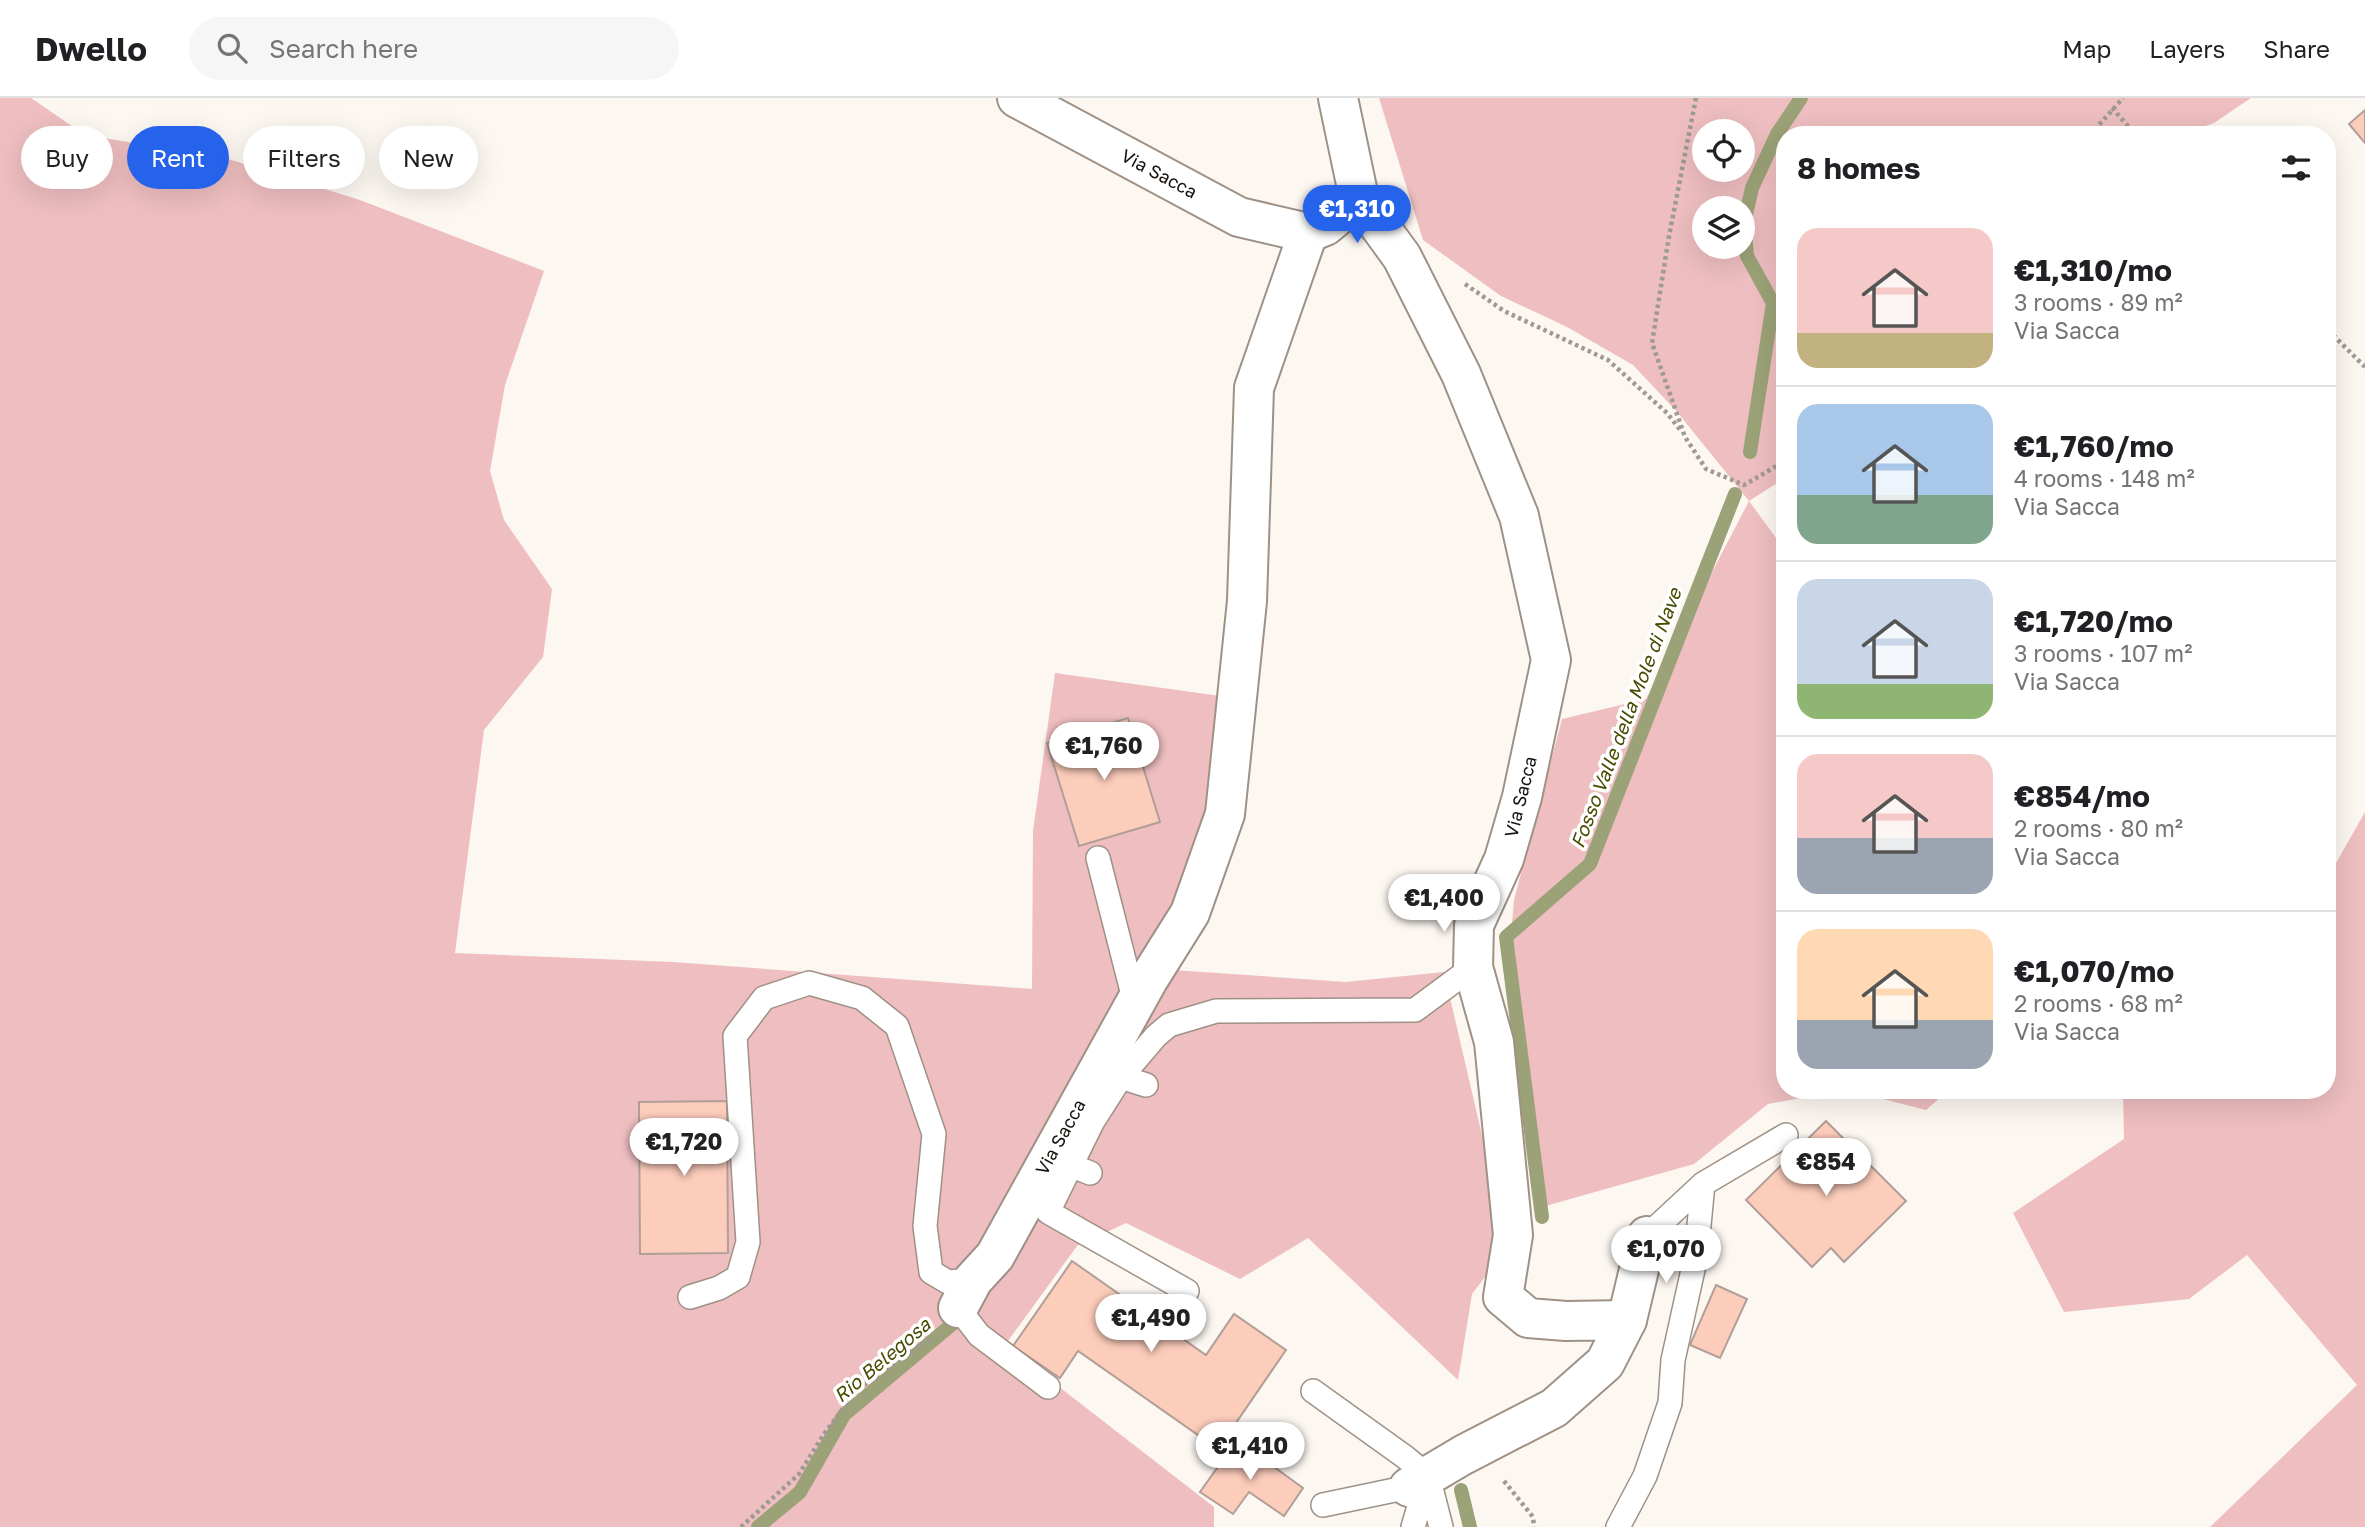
<!DOCTYPE html>
<html lang="en">
<head>
<meta charset="utf-8">
<style>
  :root { --surface:#fff; --page:#f6f6f6; --text:#202124; --muted:#757577; --line:#e0e0e0; --accent:#2563eb }
  body { margin:0; font-family:"Golos Text",sans-serif; background:var(--page); color:var(--text); height:100vh; display:flex; flex-direction:column; font-size:26px; white-space:nowrap }
  * { box-sizing:border-box; margin:0 }
  p { font-size:23px; color:var(--muted) }
  .icon { flex:none; width:38px; height:38px; fill:none; stroke:currentColor; stroke-width:2; stroke-linecap:round; stroke-linejoin:round }
  .map { position:relative; flex:1; overflow:hidden }
  .panel { position:absolute; left:1776px; top:28px; width:560px; height:973px; display:flex; flex-direction:column; background:var(--surface); border-radius:28px; box-shadow:0 7px 28px #0002 }
  .panel>* { flex:none }
  .hud { position:absolute; left:21px; top:28px; width:665px; height:63px; display:flex; gap:14px }
  .buttons { position:absolute; left:1692px; top:21px; display:grid; gap:14px }
  .buttons a { display:grid; place-items:center; width:63px; height:63px; border-radius:50%; background:var(--surface); box-shadow:0 7px 28px #0002; font-size:35px }
  .price { position:absolute; translate:-50% -60px; padding:0 16px; border-radius:24px; background:#fff; color:#222; font-size:23px; line-height:46px; filter:drop-shadow(0 2px 4px #0008) }
  .price::after { content:''; position:absolute; left:50%; top:42px; width:21px; height:16px; margin-left:-10px; background:inherit; clip-path:polygon(0 0,100% 0,50% 100%) }
  .price.selected { background:var(--accent); color:#fff }
  ul { padding:0; list-style:none }
  li { display:flex; align-items:center; gap:21px; height:175px; padding:0 21px }
  li+li { border-top:2px solid var(--line) }
  li span { display:grid; place-items:center; flex:none; width:196px; height:140px; border-radius:21px; color:#555 }
  li>.icon { margin-inline-start:auto }
  span .icon { width:84px; height:84px; fill:#fffc; stroke-width:1 }
  li b { font-size:30px }
  h2 { display:flex; justify-content:space-between; align-items:center; height:84px; padding:0 21px; font-size:30px }
  .pill { padding:0 24px; border-radius:32px; background:var(--surface); box-shadow:0 7px 28px #0002; font-size:24px; line-height:63px }
  .pill.selected { background:var(--accent); color:#fff }
  header { display:flex; align-items:center; gap:42px; box-sizing:border-box; height:98px; padding:0 35px; background:var(--surface); border-bottom:2px solid var(--line) }
  header strong { font-size:33px }
  nav { display:flex; gap:38px; margin-inline-start:auto; font-size:24px }
  .search { width:490px; height:63px; background:var(--page); display:flex; align-items:center; gap:18px; box-sizing:border-box; padding:0 24px; border-radius:38px; color:var(--muted); font-size:26px }
  .map>svg:first-child { display:block }
</style>
</head>
<body>
<header>
<strong>Dwello</strong>
<div class="search"><svg class="icon" aria-label="search" viewBox="0 0 24 24"><circle cx="10" cy="10" r="6"/><path d="M15 15l6 6"/></svg>Search here</div>
<nav><a>Map</a><a>Layers</a><a>Share</a></nav>
</header>
<div class="map">
<svg width="2365" height="1429" viewBox="0 0 2365 1429">
  <rect width="100%" height="100%" fill="#fdf7f2"/>
  <!-- green -->
  <path fill="#eebec0" fill-rule="evenodd" d="M 0,0 L 31,0 L 85,37 L 222,59 L 360,102 L 544,173 L 505,287 L 490,373 L 504,422 L 552,491 L 543,559 L 484,632 L 455,855 L 673,864 L 1032,891 L 1033,733 L 1055,575 L 1249,602 L 1173,872 L 1346,884 L 1444,874 L 1508,1149 L 1472,1196 L 1458,1282 L 1308,1140 L 1240,1181 L 1126,1125 L 1077,1148 L 1005,1247 L 1214,1409 L 1214,1429 L 0,1429 Z
    M 1379,0 L 2251,0 L 2214,25 L 2181,37 L 1785,37 L 1785,380 L 1749,403 L 1785,452 L 1785,992 L 1843,992 L 1768,1006 L 1694,1066 L 1542,1109 L 1508,873 L 1514,802 L 1562,621 L 1646,601 L 1749,403 L 1678,315 L 1633,267 L 1567,229 L 1501,198 L 1423,142 ZM 1704,33 L 1743,33 L 1743,72 L 1704,72 ZM 1704,110 L 1743,110 L 1743,149 L 1704,149 Z
    M 2365,714 L 2365,1429 L 2210,1429 L 2357,1287 L 2247,1157 L 2189,1201 L 2064,1214 L 2013,1115 L 2124,1041 L 2123,992 L 2328,992 L 2328,779 Z
    M 1848,992 L 1949,992 L 1926,1012 Z"/>
  <g fill="none" stroke-linecap="round" stroke-linejoin="round">
    <!-- stream -->
    <path stroke="#9ca277" stroke-width="14" d="M 1750,354 L 1773,205 L 1747,158 L 1744,125 L 1752,90 L 1777,36 L 1801,0
      M 1542,1119 L 1506,839 L 1590,766 L 1735,396
      M 1461,1392 L 1470,1429
      M 758,1429 L 800,1394 L 844,1317 L 956,1223"/>
  </g>
  <!-- building -->
  <path fill="#fdcdbc" stroke="#b19e98" stroke-width="2" d="M 2365,12 L 2365,45 L 2349,26 Z
    M 1128,620 L 1160,724 L 1079,748 L 1047,645 Z
    M 727,1003 L 728,1155 L 640,1156 L 639,1004 Z
    M 1826,1023 L 1906,1103 L 1844,1164 L 1831,1150 L 1812,1169 L 1746,1102 Z
    M 1072,1163 L 1206,1257 L 1234,1216 L 1286,1252 L 1218,1351 L 1078,1253 L 1060,1280 L 1013,1248 Z
    M 1716,1187 L 1747,1201 L 1720,1260 L 1690,1247 Z
    M 1237,1342 L 1303,1390 L 1284,1418 L 1249,1394 L 1233,1416 L 1200,1394 Z"/>
  <g fill="none" stroke-linecap="round" stroke-linejoin="round">
    <!-- lane casing -->
    <g stroke="#9f9185" stroke-width="26">
      <path id="lane" d="M 1098,760 L 1135,905
        M 1121,979 L 1146,987
        M 1070,1067 L 1090,1075
        M 1703,1086 L 1786,1037
        M 1187,1193 L 1048,1114 L 1093,1023 L 1121,979 L 1156,938 L 1169,927 L 1216,913 L 1415,912 L 1473,869
        M 690,1199 L 719,1190 L 738,1179 L 748,1144 L 735,938 L 764,900 L 809,885 L 862,900 L 897,928 L 934,1036 L 925,1128 L 931,1174 L 948,1184 L 973,1182
        M 958,1210 L 979,1237 L 1048,1289
        M 1313,1293 L 1405,1359 L 1428,1378 L 1441,1429
        M 1323,1407 L 1409,1389
        M 1413,1429 L 1428,1378
        M 1618,1429 L 1645,1378 L 1670,1305 L 1673,1262 L 1696,1158 L 1703,1086 L 1647,1138"/>
    </g>
    <!-- street casing -->
    <g stroke="#9f9185" stroke-width="42">
      <g id="street">
        <path id="s1" d="M 1017,0 L 1239,119 L 1308,135 L 1325,128 L 1359,100"/>
        <path d="M 1338,0 L 1359,100 L 1402,159 L 1461,276 L 1519,418 L 1551,562 L 1522,699 L 1504,761 L 1474,827 L 1473,869 L 1494,944 L 1513,1137 L 1503,1199 L 1528,1220 L 1566,1223 L 1627,1222 L 1605,1265 L 1554,1310 L 1463,1357 L 1409,1389"/>
        <path id="s2" d="M 958,1210 L 973,1182 L 995,1158 L 1148,882 L 1190,815 L 1225,716 L 1247,503 L 1254,290 L 1308,135"/>
        <path d="M 1627,1222 L 1647,1138"/>
      </g>
    </g>
    <!-- path -->
    <path stroke="#9e9994" stroke-width="4.5" stroke-dasharray="3.5 3.5" stroke-linecap="butt" d="M 1696,0 L 1669,138 L 1652,245 L 1685,339 L 1706,371 L 1744,387 L 1785,363
      M 2112,10 L 2136,37
      M 2090,37 L 2123,0
      M 1465,186 L 1504,213 L 1608,262 L 1667,315 L 1681,333
      M 2328,232 L 2365,269
      M 1504,1383 L 1533,1419 L 1534,1429
      M 741,1429 L 799,1376 L 824,1336 L 858,1291 L 932,1240"/>
    <!-- lane -->
    <use href="#lane" stroke="#fff" stroke-width="23"/>
    <!-- street -->
    <use href="#street" stroke="#fff" stroke-width="38"/>
  </g>
  <g text-anchor="middle" stroke-width="7" stroke-linejoin="round" paint-order="stroke">
    <!-- street labels -->
    <g font-size="18" fill="#16110c" stroke="#fff">
      <text dy="6" stroke="none"><textPath href="#s1" startOffset="161">Via Sacca</textPath></text>
      <text transform="translate(1521 699) rotate(-76)" y="6">Via Sacca</text>
      <text dy="6" stroke="none"><textPath href="#s2" startOffset="200">Via Sacca</textPath></text>
    </g>
    <!-- water labels -->
    <g font-size="19" font-style="italic" fill="#474c00" stroke="#fff">
      <text transform="translate(1626 620) rotate(-69)" y="7">Fosso Valle della Mole di Nave</text>
      <text transform="translate(882 1262) rotate(-40)" y="7">Rio Belegosa</text>
    </g>
  </g>
</svg>
<div class="buttons">
<a><svg class="icon" aria-label="locate" viewBox="0 0 24 24"><circle cx="12" cy="12" r="6"/><path d="M12 2v4M12 18v4M2 12h4M18 12h4"/></svg></a>
<a><svg class="icon" aria-label="layers" viewBox="0 0 24 24"><path d="M12 4l9 5-9 5-9-5zM3 14l9 5 9-5"/></svg></a>
</div>
<b class="price selected" style="left:1357px;top:147px">€1,310</b>
<b class="price" style="left:1104px;top:684px">€1,760</b>
<b class="price" style="left:1444px;top:836px">€1,400</b>
<b class="price" style="left:684px;top:1080px">€1,720</b>
<b class="price" style="left:1826px;top:1100px">€854</b>
<b class="price" style="left:1666px;top:1187px">€1,070</b>
<b class="price" style="left:1151px;top:1256px">€1,490</b>
<b class="price" style="left:1250px;top:1384px">€1,410</b>
<div class="hud">
<a class="pill">Buy</a>
<a class="pill selected">Rent</a>
<a class="pill">Filters</a>
<a class="pill">New</a>
</div>
<section class="panel">
<h2>8 homes<svg class="icon" aria-label="filters" viewBox="0 0 24 24"><path d="M4 7h16M4 17h16"/><circle cx="9" cy="7" r="2"/><circle cx="15" cy="17" r="2"/></svg></h2>
<ul>
<li><span style="background:linear-gradient(#f6c9c9 75%,#c2b280 0)"><svg class="icon" aria-label="home" viewBox="0 0 24 24"><path d="M3 11l9-7 9 7M6 9v11h12V9"/></svg></span><div><b>€1,310/mo</b><p>3 rooms · 89 m²</p><p>Via Sacca</p></div></li>
<li><span style="background:linear-gradient(#a9c7e8 65%,#7fa58c 0)"><svg class="icon" aria-label="home" viewBox="0 0 24 24"><path d="M3 11l9-7 9 7M6 9v11h12V9"/></svg></span><div><b>€1,760/mo</b><p>4 rooms · 148 m²</p><p>Via Sacca</p></div></li>
<li><span style="background:linear-gradient(#c9d6e8 75%,#8fb573 0)"><svg class="icon" aria-label="home" viewBox="0 0 24 24"><path d="M3 11l9-7 9 7M6 9v11h12V9"/></svg></span><div><b>€1,720/mo</b><p>3 rooms · 107 m²</p><p>Via Sacca</p></div></li>
<li><span style="background:linear-gradient(#f6c9c9 60%,#9aa5b1 0)"><svg class="icon" aria-label="home" viewBox="0 0 24 24"><path d="M3 11l9-7 9 7M6 9v11h12V9"/></svg></span><div><b>€854/mo</b><p>2 rooms · 80 m²</p><p>Via Sacca</p></div></li>
<li><span style="background:linear-gradient(#ffd9b3 65%,#9aa5b1 0)"><svg class="icon" aria-label="home" viewBox="0 0 24 24"><path d="M3 11l9-7 9 7M6 9v11h12V9"/></svg></span><div><b>€1,070/mo</b><p>2 rooms · 68 m²</p><p>Via Sacca</p></div></li>
</ul>
</section>
</div>
</body>
</html>
